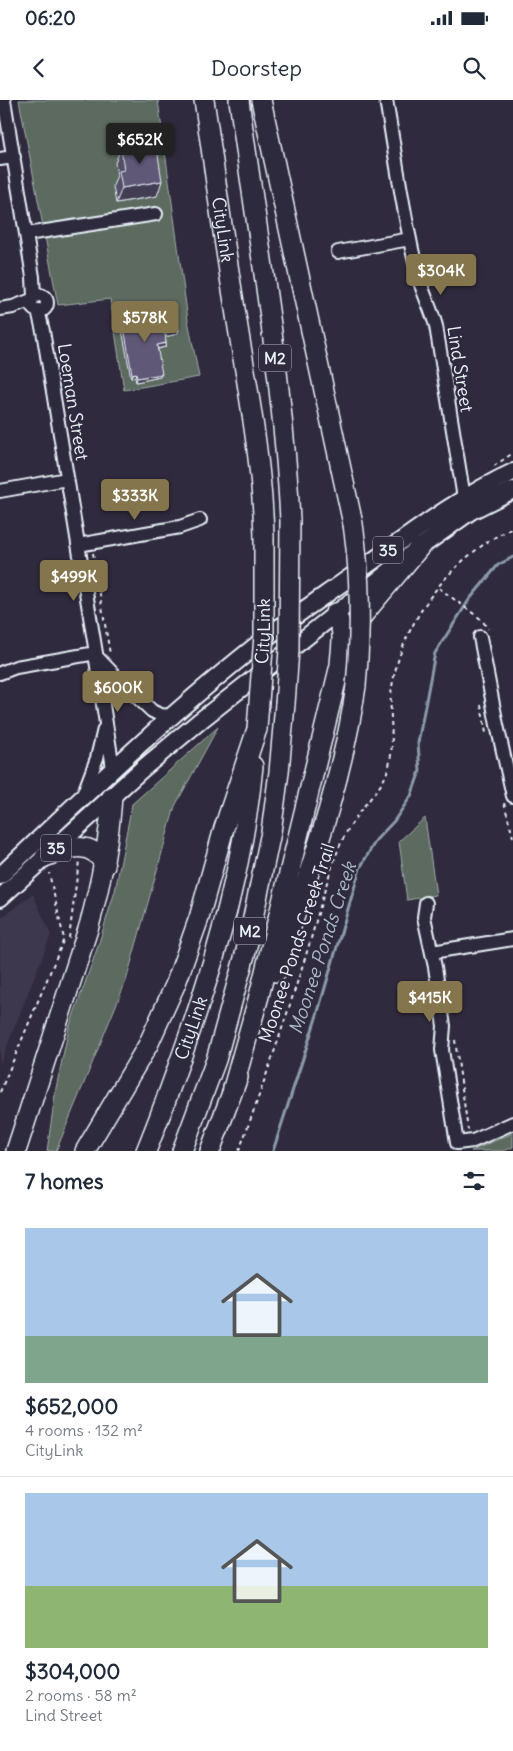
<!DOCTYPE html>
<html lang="en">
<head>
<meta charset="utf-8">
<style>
  :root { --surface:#fff; --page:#f2f2f3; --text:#1f2937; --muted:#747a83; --line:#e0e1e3; --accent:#84754c }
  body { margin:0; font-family:Delius,sans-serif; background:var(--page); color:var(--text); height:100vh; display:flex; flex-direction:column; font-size:19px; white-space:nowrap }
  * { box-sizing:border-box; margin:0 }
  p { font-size:16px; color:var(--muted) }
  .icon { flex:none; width:28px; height:28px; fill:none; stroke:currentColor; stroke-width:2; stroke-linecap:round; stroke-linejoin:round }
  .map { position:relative; height:1051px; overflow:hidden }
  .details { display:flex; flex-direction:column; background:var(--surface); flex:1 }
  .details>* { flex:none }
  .price { position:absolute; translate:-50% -42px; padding:0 11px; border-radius:5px; background:var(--accent); color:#fff; font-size:16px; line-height:32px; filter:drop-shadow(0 1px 2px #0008) }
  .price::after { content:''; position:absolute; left:50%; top:30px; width:15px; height:11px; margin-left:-8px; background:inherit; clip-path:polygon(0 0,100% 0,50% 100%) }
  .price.selected { background:#222; color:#fff }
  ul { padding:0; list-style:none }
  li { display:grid; align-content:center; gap:10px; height:265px; padding:0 25px }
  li+li { border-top:1px solid var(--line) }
  li span { display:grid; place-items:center; height:155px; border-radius:0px; color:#555 }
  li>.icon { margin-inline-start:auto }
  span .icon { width:90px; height:90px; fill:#fffc; stroke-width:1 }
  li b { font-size:21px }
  h2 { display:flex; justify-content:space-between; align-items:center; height:60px; padding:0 25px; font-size:21px }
  .status { display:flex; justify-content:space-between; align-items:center; height:35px; padding:0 25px; background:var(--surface); direction:ltr }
  .status svg { height:14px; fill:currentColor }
  header { display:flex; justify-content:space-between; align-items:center; height:65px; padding:0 25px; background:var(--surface); font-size:22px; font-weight:600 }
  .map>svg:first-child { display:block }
</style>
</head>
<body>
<div class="status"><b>06:20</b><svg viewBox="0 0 49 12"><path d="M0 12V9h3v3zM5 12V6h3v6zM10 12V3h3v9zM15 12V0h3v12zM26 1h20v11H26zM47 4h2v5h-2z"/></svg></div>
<header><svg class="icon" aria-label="back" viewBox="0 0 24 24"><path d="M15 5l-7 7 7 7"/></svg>Doorstep<svg class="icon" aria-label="search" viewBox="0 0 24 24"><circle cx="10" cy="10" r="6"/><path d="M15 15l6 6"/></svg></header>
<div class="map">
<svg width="513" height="1051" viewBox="0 0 513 1051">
  <rect width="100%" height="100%" fill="#2f2a3d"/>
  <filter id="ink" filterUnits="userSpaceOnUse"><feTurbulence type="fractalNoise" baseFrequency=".02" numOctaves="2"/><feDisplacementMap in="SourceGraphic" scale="10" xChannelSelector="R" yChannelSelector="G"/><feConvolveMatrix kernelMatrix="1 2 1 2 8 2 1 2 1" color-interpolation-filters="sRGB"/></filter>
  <g filter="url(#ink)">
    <!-- built -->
    <path fill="#3e384e" d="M 33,794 L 51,835 L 0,964 L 0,819 Z"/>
    <!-- green -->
    <path fill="#5d6a60" stroke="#a2aeac" d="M 19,0 L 158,0 L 188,220 L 199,277 L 124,290 L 110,199 L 58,205 Z
      M 218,627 L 175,706 L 126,881 L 56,1051 L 47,1051 L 56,988 L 69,928 L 97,849 L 115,791 L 132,704 Z
      M 425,718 L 436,795 L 407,800 L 399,741 Z
      M 513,1033 L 513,1047 L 504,1051 L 471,1051 Z"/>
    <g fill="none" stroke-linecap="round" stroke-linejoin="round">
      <!-- stream -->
      <path stroke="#8b9bab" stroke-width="3" d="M 273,1051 L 317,915 L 360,768 L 376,740 L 394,721 L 411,696 L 420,671 L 418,643 L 435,553 L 469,500 L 498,465 L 513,457"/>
      <!-- minor casing -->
      <g stroke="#e8f1f8" stroke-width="16">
        <path id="minor" d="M 4,0 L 33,177 L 34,197
          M 386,0 C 396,57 403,115 417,171 C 421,190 431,207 436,226 L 464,398
          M 0,59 L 14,57
          M 27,134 L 156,114
          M 338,152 L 410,139
          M31 203a8 8 0 1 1 16 0a8 8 0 1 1-16 0Z
          M 0,209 L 13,207 L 32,200
          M 38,210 L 43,231 L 96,553 L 96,560 L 113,668
          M 0,391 L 67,379
          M 78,445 L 180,427 L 200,420
          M 480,537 L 497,625 L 513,696
          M 96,556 L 121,582 L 152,611 L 160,615 L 172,616
          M 0,573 L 16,567 L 96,553
          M 83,695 L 97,658 L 104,629
          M 426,803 L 424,817 L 435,867 L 444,926 L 442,950 L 457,1043
          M 432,852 L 513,839
          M 457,1043 L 473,1041 L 513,1023"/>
      </g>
      <!-- major casing -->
      <g stroke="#e8f1f8" stroke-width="20">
        <path id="major" d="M 0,776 C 87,693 175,608 271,534 C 301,511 333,490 363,468 C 411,434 459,397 513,372
          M 0,798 L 141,670 L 201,620 L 419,448 L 471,411 L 513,390"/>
      </g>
      <!-- highway casing -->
      <g stroke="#e8f1f8" stroke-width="22">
        <g id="highway">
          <path id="s1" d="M 204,0 C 214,65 222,131 233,196 C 245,276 262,355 264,437"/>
          <path d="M 239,0 C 258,140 283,279 290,420"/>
          <path d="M 261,0 L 353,424"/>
          <path d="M 356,529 L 363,515 L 419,448"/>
          <path d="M 45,757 C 68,748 92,738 105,766"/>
          <path d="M 276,872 C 307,778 342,684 356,586"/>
          <path d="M 233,988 L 259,896 L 340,565 C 341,546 346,530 335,513"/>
          <path d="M 16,1051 L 89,826 C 101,783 109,742 112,697"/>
          <path d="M 85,1051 L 148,945 L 176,883 L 199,818 L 224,728 L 257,629"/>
          <path id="s2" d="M 146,1051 C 161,1015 174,978 187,941 C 218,852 244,761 253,666"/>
          <path d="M 182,1051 L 216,960 L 246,851 L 271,732 L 279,672 L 285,604"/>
          <path d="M 210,1051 L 238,977"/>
        </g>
      </g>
      <!-- path -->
      <path stroke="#e8f1f8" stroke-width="2" stroke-dasharray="4 4" stroke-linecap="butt" d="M 494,366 L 513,353
        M 93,453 L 110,554
        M 439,488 L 482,520 L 488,529
        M 481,605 L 486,633
        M 504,703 L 513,737
        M 69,838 L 79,761
        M 455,940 L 468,1030
        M 0,992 L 64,839 L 49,773
        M 239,1051 C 263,986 285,921 306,855 C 317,820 325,784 338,750 C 343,738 349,727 356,717 C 365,703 378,692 385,677 C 397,650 389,623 391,595 C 398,526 450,456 513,428"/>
      <!-- minor -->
      <use href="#minor" stroke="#2f2a3d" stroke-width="12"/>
      <!-- major -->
      <use href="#major" stroke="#2f2a3d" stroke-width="16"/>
      <!-- highway -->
      <use href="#highway" stroke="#2f2a3d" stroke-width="19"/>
      <!-- highway-bridge casing -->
      <g stroke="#e8f1f8" stroke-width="22" stroke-linecap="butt">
        <g id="highway-bridge">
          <path d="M 353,424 C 361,478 361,531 356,586"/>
          <path d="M 285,604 L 289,550 L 290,420"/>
          <path id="s3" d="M 257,629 L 264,535 L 264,437"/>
        </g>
      </g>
      <!-- highway-bridge -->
      <use href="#highway-bridge" stroke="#2f2a3d" stroke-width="19"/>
    </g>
    <!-- wall -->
    <path fill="#534d66" stroke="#e8f1f8" d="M 121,48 L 157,96 L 116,103 L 113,86 L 117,75 L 115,63 Z
      M 122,215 L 144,215 L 151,223 L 177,234 L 165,237 L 166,243 L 165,247 L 158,249 L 160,277 L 136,282 L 135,277 L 131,278 L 120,219 Z"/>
    <!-- shaded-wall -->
    <path fill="#433e53" stroke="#e8f1f8" d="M 162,81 L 157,96 L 116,103 L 122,88 Z
      M 179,230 L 177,234 L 164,237 L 165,233 Z
      M 166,243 L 165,247 L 156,249 L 157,245 Z
      M 136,273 L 135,277 L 131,278 L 132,274 Z
      M 162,274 L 160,277 L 136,282 L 137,278 Z"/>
    <!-- building -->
    <path fill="#605977" stroke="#e8f1f8" d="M 156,42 L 162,81 L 122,88 L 119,71 L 124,70 L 121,48 Z
      M 144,212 L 144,215 L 147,214 L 148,220 L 150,220 L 151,223 L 154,223 L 155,225 L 177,221 L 179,230 L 165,233 L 166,243 L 157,245 L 162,274 L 137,278 L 136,273 L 132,274 L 122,215 Z"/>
  </g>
  <g text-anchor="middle" stroke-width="4.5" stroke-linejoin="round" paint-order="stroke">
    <!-- shield labels -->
    <g fill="#2f2a3d" stroke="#b0b5c0" stroke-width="1">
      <rect x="259" y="244.5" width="32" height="27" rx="4"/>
      <rect x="373" y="436.5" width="30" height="27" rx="4"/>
      <rect x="41" y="734.5" width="30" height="27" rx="4"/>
      <rect x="234" y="817.5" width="32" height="27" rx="4"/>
    </g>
    <g font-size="16" font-weight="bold" fill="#e8f1f8">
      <text x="275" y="264">M2</text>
      <text x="388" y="456">35</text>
      <text x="56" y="754">35</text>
      <text x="250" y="837">M2</text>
    </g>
    <!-- street labels -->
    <g font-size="18" fill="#e8f1f8" stroke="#2f2a3d">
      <text dy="6" stroke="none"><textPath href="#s1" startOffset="131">CityLink</textPath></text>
      <text transform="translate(460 269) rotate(81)" y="6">Lind Street</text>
      <text transform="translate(73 302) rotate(81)" y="6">Loeman Street</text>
      <text dy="6" stroke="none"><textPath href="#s3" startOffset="98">CityLink</textPath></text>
      <text transform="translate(297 843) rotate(-72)" y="6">Moonee Ponds Creek Trail</text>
      <text dy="6" stroke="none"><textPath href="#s2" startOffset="131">CityLink</textPath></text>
    </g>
    <!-- water labels -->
    <g font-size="19" font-style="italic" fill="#aab8c5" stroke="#2f2a3d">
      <text transform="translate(322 848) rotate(-72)" y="7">Moonee Ponds Creek</text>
    </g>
  </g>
</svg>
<b class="price selected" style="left:140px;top:65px">$652K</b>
<b class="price" style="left:441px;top:196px">$304K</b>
<b class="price" style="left:145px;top:243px">$578K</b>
<b class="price" style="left:135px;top:421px">$333K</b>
<b class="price" style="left:74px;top:502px">$499K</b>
<b class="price" style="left:118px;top:613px">$600K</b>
<b class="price" style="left:430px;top:923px">$415K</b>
</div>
<section class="details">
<h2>7 homes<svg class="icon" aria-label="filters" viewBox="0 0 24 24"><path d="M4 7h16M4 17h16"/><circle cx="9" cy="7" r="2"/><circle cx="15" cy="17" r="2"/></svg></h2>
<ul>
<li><span style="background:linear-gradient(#a9c7e8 70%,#7fa58c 0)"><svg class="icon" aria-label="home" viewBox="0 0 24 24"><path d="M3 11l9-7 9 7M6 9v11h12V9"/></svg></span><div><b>$652,000</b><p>4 rooms · 132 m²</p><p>CityLink</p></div></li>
<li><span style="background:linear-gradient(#a9c7e8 60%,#8fb573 0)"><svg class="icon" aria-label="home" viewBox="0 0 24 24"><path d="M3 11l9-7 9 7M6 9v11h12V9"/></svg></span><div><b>$304,000</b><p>2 rooms · 58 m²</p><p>Lind Street</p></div></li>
</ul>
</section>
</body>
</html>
